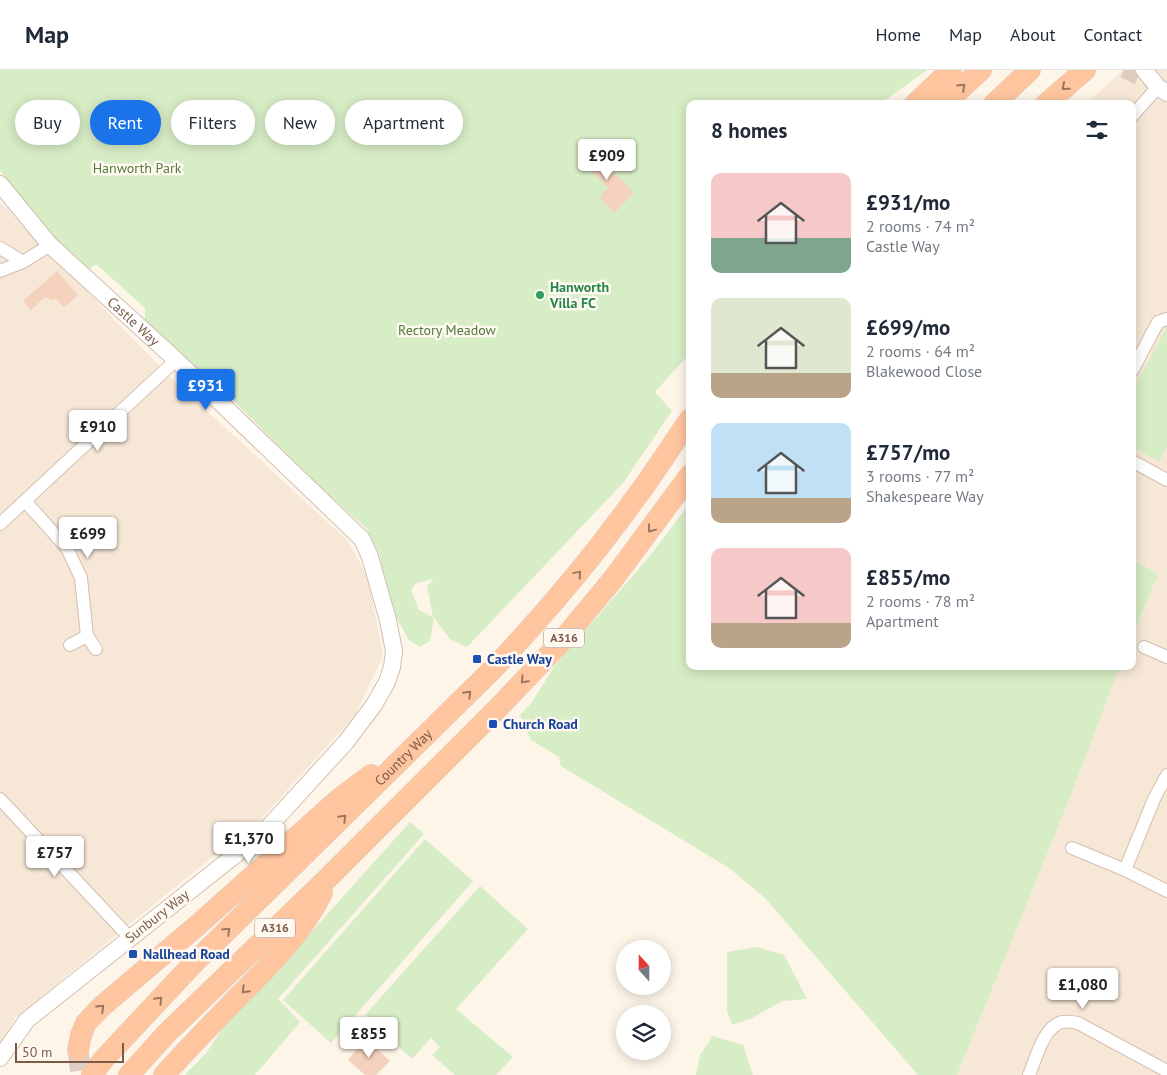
<!DOCTYPE html>
<html lang="en">
<head>
<meta charset="utf-8">
<style>
  :root { --surface:#fff; --page:#f6f6f7; --text:#1f2937; --muted:#747a83; --line:#e0e1e3; --accent:#1a73e8 }
  body { margin:0; font-family:"PT Sans",sans-serif; background:var(--page); color:var(--text); height:100vh; display:flex; flex-direction:column; font-size:19px; white-space:nowrap }
  * { box-sizing:border-box; margin:0 }
  p { font-size:16px; color:var(--muted) }
  .icon { flex:none; width:28px; height:28px; fill:none; stroke:currentColor; stroke-width:2; stroke-linecap:round; stroke-linejoin:round }
  .map { position:relative; flex:1; overflow:hidden }
  .details { position:absolute; left:686px; top:30px; width:450px; height:570px; display:flex; flex-direction:column; background:var(--surface); border-radius:10px; box-shadow:0 2px 12px #0003 }
  .details>* { flex:none }
  .top-card { position:absolute; left:15px; top:30px; width:475px; height:45px; display:flex; gap:10px }
  .needle { width:32px; rotate:339deg }
  .tools { position:absolute; left:616px; top:870px; display:grid; gap:10px }
  .tools a { display:grid; place-items:center; width:55px; height:55px; border-radius:50%; background:var(--surface); box-shadow:0 2px 12px #0003; font-size:25px }
  .scale { position:absolute; left:15px; bottom:12px; width:109px; box-sizing:border-box; padding-left:5px; border:2px solid #7b5a4a; border-top:0; font-size:14px; line-height:18px; white-space:nowrap; color:#7b5a4a; -webkit-text-stroke:4px #fff9f1; paint-order:stroke }
  .price { position:absolute; translate:-50% -42px; padding:0 11px; border-radius:5px; background:#fff; color:#222; font-size:16px; line-height:32px; filter:drop-shadow(0 1px 2px #0008) }
  .price::after { content:''; position:absolute; left:50%; top:30px; width:15px; height:11px; margin-left:-8px; background:inherit; clip-path:polygon(0 0,100% 0,50% 100%) }
  .price.active { background:var(--accent); color:#fff }
  ul { padding:0; list-style:none }
  li { display:flex; align-items:center; gap:15px; height:125px; padding:0 25px }
  li span { display:grid; place-items:center; flex:none; width:140px; height:100px; border-radius:10px; color:#555 }
  li>.icon { margin-inline-start:auto }
  span .icon { width:60px; height:60px; fill:#fffc; stroke-width:1 }
  li b { font-size:21px }
  h2 { display:flex; justify-content:space-between; align-items:center; height:60px; padding:0 25px; font-size:21px }
  .chip { padding:0 18px; border-radius:22px; background:var(--surface); box-shadow:0 2px 12px #0003; font-size:18px; line-height:45px }
  .chip.active { background:var(--accent); color:#fff }
  header { display:flex; align-items:center; gap:30px; box-sizing:border-box; height:70px; padding:0 25px; background:var(--surface); border-bottom:1px solid var(--line) }
  header strong { font-size:24px }
  nav { display:flex; gap:28px; margin-inline-start:auto; font-size:18px }
  .map>svg:first-child { display:block }
</style>
</head>
<body>
<header>
<strong>Map</strong>
<nav><a>Home</a><a>Map</a><a>About</a><a>Contact</a></nav>
</header>
<div class="map">
<svg width="1167" height="1005" viewBox="0 0 1167 1005">
  <rect width="100%" height="100%" fill="#fef5e9"/>
  <!-- residential -->
  <path fill="#f6e7d7" d="M 1123,0 L 1167,0 L 1167,1005 L 957,1005 L 1069,730 L 1120,596 L 1132,596 L 1133,566 L 1158,504 L 1133,490 L 1132,34 L 1086,34 Z
    M 0,132 L 168,305 L 348,471 L 368,508 L 383,586 L 355,645 L 254,757 L 212,787 L 15,948 L 0,977 Z"/>
  <!-- green -->
  <path fill="#d7edc5" fill-rule="evenodd" d="M 0,0 L 927,0 L 880,34 L 690,34 L 690,283 L 655,322 L 672,341 L 623,413 L 467,577 L 450,569 L 434,548 L 430,571 L 420,577 L 409,570 L 382,523 L 380,485 L 366,458 L 315,412 L 229,326 L 145,253 L 145,238 L 96,194 L 89,199 L 66,183 L 26,135 L 0,100 ZM 434,509 L 427,516 L 433,547 L 419,540 L 411,520 L 416,513 Z
    M 1167,257 L 1167,377 L 1159,392 L 1133,377 L 1133,320 Z
    M 690,433 L 690,596 L 1120,596 L 1069,730 L 957,1005 L 918,1005 L 765,828 L 729,798 L 561,696 L 559,687 L 531,670 L 520,645 L 532,632 L 555,595 L 650,486 Z
    M 1133,490 L 1158,504 L 1133,566 Z
    M 410,752 L 424,764 L 278,929 L 300,952 L 255,1005 L 185,1005 L 207,982 L 234,941 L 287,889 Z
    M 425,769 L 473,811 L 331,973 L 283,930 Z
    M 480,816 L 528,859 L 456,939 L 513,987 L 496,1005 L 455,1005 L 432,985 L 440,977 L 431,968 L 412,989 L 365,945 Z
    M 757,877 L 784,885 L 807,929 L 782,931 L 750,949 L 732,955 L 727,941 L 727,882 Z
    M 713,966 L 743,975 L 753,1005 L 696,1005 L 700,985 Z"/>
  <!-- building -->
  <path fill="#f5d2be" d="M 588,76 L 634,123 L 614,143 L 599,127 L 608,118 L 578,87 Z
    M 57,201 L 78,225 L 64,238 L 56,229 L 52,230 L 45,227 L 31,240 L 23,231 Z
    M 366,968 L 390,991 L 376,1005 L 365,1005 L 348,990 Z"/>
  <g fill="none" stroke-linecap="round" stroke-linejoin="round">
    <!-- tertiary-tunnel -->
    <path stroke="#ddcec1" stroke-width="16" stroke-dasharray="16 8" stroke-linecap="butt" d="M 1124,0 L 1142,9 L 1150,10"/>
    <!-- trunk-tunnel -->
    <path stroke="#ddcec1" stroke-width="21" stroke-dasharray="21 11" stroke-linecap="butt" d="M 78,980 L 81,1005"/>
    <!-- minor casing -->
    <g stroke="#d4beb0" stroke-width="14">
      <path id="minor" d="M 1132,46 L 1158,17
        M 0,178 L 23,192
        M 0,201 L 23,192 L 50,175
        M 1132,301 L 1158,252 L 1167,249
        M 1132,391 L 1167,410
        M 25,431 L 67,478 L 81,508 L 87,566 L 96,579
        M 0,454 L 176,290
        M 70,575 L 87,566
        M 1144,577 L 1167,587
        M 0,729 L 130,868
        M 1072,778 L 1125,800 L 1167,821
        M 1125,800 L 1154,729 L 1167,705
        M 1029,1005 C 1036,989 1043,957 1062,952 C 1067,951 1073,952 1078,953 L 1167,1001"/>
    </g>
    <!-- tertiary casing -->
    <g stroke="#d4beb0" stroke-width="18">
      <g id="tertiary">
        <path d="M 1144,0 L 1158,17 L 1167,23"/>
        <path id="s1" d="M 0,114 L 50,175 L 176,290 L 362,469 L 370,487 L 388,550 L 394,581 L 392,597 L 387,612 L 374,635 L 346,672 L 263,763 L 27,950 L 0,988"/>
      </g>
    </g>
    <!-- trunk casing -->
    <g stroke="#ddd4d0" stroke-width="22">
      <g id="trunk">
        <path d="M 915,34 L 951,0"/>
        <path d="M 944,34 L 981,0"/>
        <path d="M 994,34 L 1030,0"/>
        <path d="M 1046,34 L 1085,0"/>
        <path d="M 78,980 L 81,965 L 86,953 L 101,937 L 199,854 L 339,729 L 371,705"/>
        <path id="s2" d="M 92,1005 L 103,990 L 192,895 L 493,599 C 544,545 591,490 634,430 C 654,404 671,376 690,349"/>
        <path d="M 129,1005 L 166,964 L 331,805 L 498,638 L 561,572 L 614,508 L 690,405"/>
        <path d="M 164,1005 C 188,978 213,953 238,927 C 270,895 302,864 322,823"/>
      </g>
    </g>
    <!-- minor -->
    <use href="#minor" stroke="#fff" stroke-width="12"/>
    <!-- tertiary -->
    <use href="#tertiary" stroke="#fff" stroke-width="16"/>
    <!-- trunk -->
    <use href="#trunk" stroke="#fec59e" stroke-width="21"/>
  </g>
  <!-- one-way arrows -->
  <defs><path id="oneway-chevron" d="M-2-3.5L2.5 0L-2 3.5" fill="none" stroke-width="1.6" stroke-linecap="round" stroke-linejoin="round" transform="scale(1.25)"/></defs>
  <g stroke="#9c755f">
    <use href="#oneway-chevron" transform="translate(962 17) rotate(-43)"/>
    <use href="#oneway-chevron" transform="translate(1065 17) rotate(140)"/>
    <use href="#oneway-chevron" transform="translate(651 459) rotate(127)"/>
    <use href="#oneway-chevron" transform="translate(578 504) rotate(-50)"/>
    <use href="#oneway-chevron" transform="translate(524 610) rotate(134)"/>
    <use href="#oneway-chevron" transform="translate(468 624) rotate(-45)"/>
    <use href="#oneway-chevron" transform="translate(343 748) rotate(-45)"/>
    <use href="#oneway-chevron" transform="translate(227 861) rotate(-44)"/>
    <use href="#oneway-chevron" transform="translate(245 920) rotate(135)"/>
    <use href="#oneway-chevron" transform="translate(159 930) rotate(-47)"/>
    <use href="#oneway-chevron" transform="translate(101 938) rotate(-44)"/>
  </g>
  <!-- markers -->
  <circle fill="#2e9e5b" stroke="#fff9f1" stroke-width="2" cx="540" cy="225" r="5"/>
  <g fill="#1a4fb4" stroke="#fff9f1" stroke-width="2">
    <rect x="472" y="584" width="10" height="10" rx="2.5"/>
    <rect x="488" y="649" width="10" height="10" rx="2.5"/>
    <rect x="128" y="879" width="10" height="10" rx="2.5"/>
  </g>
  <g text-anchor="middle" stroke-width="5" stroke-linejoin="round" paint-order="stroke">
    <!-- shield labels -->
    <g fill="#fff9f1" stroke="#a38a7c" stroke-width="1">
      <rect x="544" y="558.5" width="40" height="19" rx="4"/>
      <rect x="255" y="848.5" width="40" height="19" rx="4"/>
    </g>
    <g font-size="12" font-weight="bold" fill="#7b5a4a">
      <text x="564" y="572">A316</text>
      <text x="275" y="862">A316</text>
    </g>
    <!-- park labels -->
    <g font-size="14" fill="#527b3e" stroke="#fff9f1">
      <text x="137" y="103">Hanworth Park</text>
      <text x="447" y="265">Rectory Meadow</text>
    </g>
    <!-- leisure labels -->
    <g font-size="14" font-weight="bold" fill="#27864d" stroke="#fff9f1" text-anchor="start">
      <text x="550" y="222">Hanworth<tspan x="550" dy="16">Villa FC</tspan></text>
    </g>
    <!-- street labels -->
    <g font-size="14" fill="#7b5a4a" stroke="#fff9f1">
      <text dy="5" stroke="none"><textPath href="#s1" startOffset="192">Castle Way</textPath></text>
      <text dy="5" stroke="none"><textPath href="#s2" startOffset="445">Country Way</textPath></text>
      <text transform="translate(157 846) rotate(-38)" y="5">Sunbury Way</text>
    </g>
    <!-- transit labels -->
    <g font-size="14" font-weight="bold" fill="#164399" stroke="#fff9f1" text-anchor="start">
      <text x="487" y="594">Castle Way</text>
      <text x="503" y="659">Church Road</text>
      <text x="143" y="889">Nallhead Road</text>
    </g>
  </g>
</svg>
<div class="tools">
<a><svg class="needle" viewBox="-14 -14 28 28"><path d="M0-13l5 13h-10z" fill="#e53935"/><path d="M0 13l5-13h-10z" fill="#747a83"/></svg></a>
<a><svg class="icon" aria-label="layers" viewBox="0 0 24 24"><path d="M12 4l9 5-9 5-9-5zM3 14l9 5 9-5"/></svg></a>
</div>
<div class="scale">50 m</div>
<b class="price" style="left:607px;top:111px">£909</b>
<b class="price active" style="left:206px;top:341px">£931</b>
<b class="price" style="left:98px;top:382px">£910</b>
<b class="price" style="left:88px;top:489px">£699</b>
<b class="price" style="left:249px;top:794px">£1,370</b>
<b class="price" style="left:55px;top:808px">£757</b>
<b class="price" style="left:1083px;top:940px">£1,080</b>
<b class="price" style="left:369px;top:989px">£855</b>
<div class="top-card">
<a class="chip">Buy</a>
<a class="chip active">Rent</a>
<a class="chip">Filters</a>
<a class="chip">New</a>
<a class="chip">Apartment</a>
</div>
<section class="details">
<h2>8 homes<svg class="icon" aria-label="filters" viewBox="0 0 24 24"><path d="M4 7h16M4 17h16"/><circle cx="9" cy="7" r="2"/><circle cx="15" cy="17" r="2"/></svg></h2>
<ul>
<li><span style="background:linear-gradient(#f6c9c9 65%,#7fa58c 0)"><svg class="icon" aria-label="home" viewBox="0 0 24 24"><path d="M3 11l9-7 9 7M6 9v11h12V9"/></svg></span><div><b>£931/mo</b><p>2 rooms · 74 m²</p><p>Castle Way</p></div></li>
<li><span style="background:linear-gradient(#dfe7d0 75%,#b9a48a 0)"><svg class="icon" aria-label="home" viewBox="0 0 24 24"><path d="M3 11l9-7 9 7M6 9v11h12V9"/></svg></span><div><b>£699/mo</b><p>2 rooms · 64 m²</p><p>Blakewood Close</p></div></li>
<li><span style="background:linear-gradient(#bfe0f5 75%,#b9a48a 0)"><svg class="icon" aria-label="home" viewBox="0 0 24 24"><path d="M3 11l9-7 9 7M6 9v11h12V9"/></svg></span><div><b>£757/mo</b><p>3 rooms · 77 m²</p><p>Shakespeare Way</p></div></li>
<li><span style="background:linear-gradient(#f6c9c9 75%,#b9a48a 0)"><svg class="icon" aria-label="home" viewBox="0 0 24 24"><path d="M3 11l9-7 9 7M6 9v11h12V9"/></svg></span><div><b>£855/mo</b><p>2 rooms · 78 m²</p><p>Apartment</p></div></li>
</ul>
</section>
</div>
</body>
</html>
